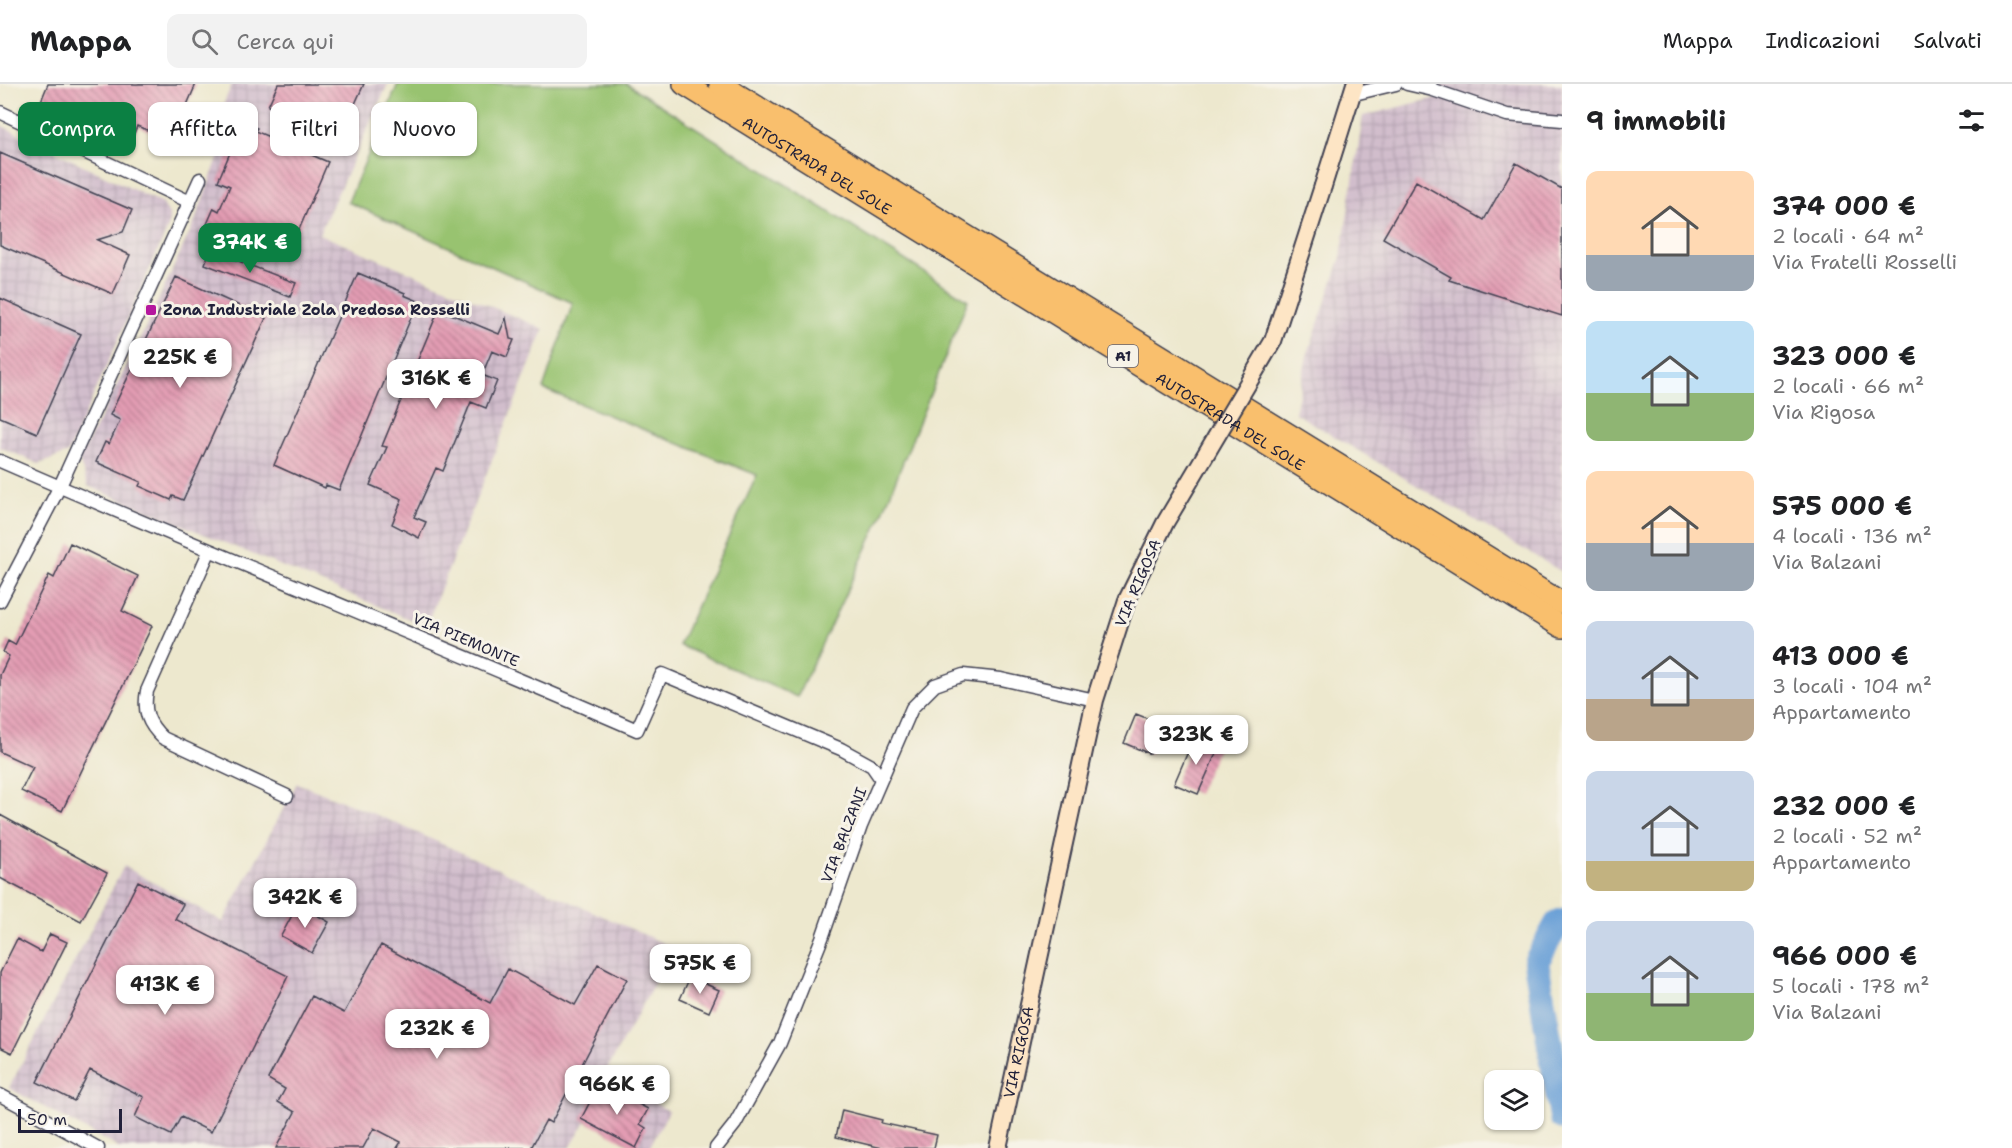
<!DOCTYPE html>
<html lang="it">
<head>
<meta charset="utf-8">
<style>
  :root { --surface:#fff; --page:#f2f2f2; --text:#202124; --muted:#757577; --line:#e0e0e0; --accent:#0b8043 }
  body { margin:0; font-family:"Shantell Sans",sans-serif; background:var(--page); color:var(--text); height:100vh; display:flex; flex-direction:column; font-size:22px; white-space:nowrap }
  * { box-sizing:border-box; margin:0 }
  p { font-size:20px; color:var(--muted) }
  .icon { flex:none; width:33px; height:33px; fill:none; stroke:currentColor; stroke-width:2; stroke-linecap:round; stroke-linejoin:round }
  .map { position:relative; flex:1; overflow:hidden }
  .sheet { display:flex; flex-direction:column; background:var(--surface); width:450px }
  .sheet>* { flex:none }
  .hud { position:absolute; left:18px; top:18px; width:570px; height:54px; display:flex; gap:12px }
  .fabs { position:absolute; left:1484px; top:986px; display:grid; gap:12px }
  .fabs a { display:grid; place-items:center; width:60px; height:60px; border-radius:12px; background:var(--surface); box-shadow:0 2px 4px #0004; font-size:30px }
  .scale { position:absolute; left:18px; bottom:15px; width:104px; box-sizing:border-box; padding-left:6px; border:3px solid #22223b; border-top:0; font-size:16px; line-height:21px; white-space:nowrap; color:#22223b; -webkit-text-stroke:4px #f7f3e8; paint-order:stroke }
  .price { position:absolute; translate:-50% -51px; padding:0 14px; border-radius:12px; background:#fff; color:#222; font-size:20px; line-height:39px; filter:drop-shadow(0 2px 3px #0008) }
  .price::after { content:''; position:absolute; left:50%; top:36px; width:18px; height:14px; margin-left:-9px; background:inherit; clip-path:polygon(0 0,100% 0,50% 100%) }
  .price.current { background:var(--accent); color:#fff }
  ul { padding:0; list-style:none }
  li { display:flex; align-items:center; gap:18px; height:150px; padding:0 24px }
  li span { display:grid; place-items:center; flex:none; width:168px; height:120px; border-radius:12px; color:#555 }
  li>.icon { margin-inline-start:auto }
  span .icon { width:72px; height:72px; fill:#fffc; stroke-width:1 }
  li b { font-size:26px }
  h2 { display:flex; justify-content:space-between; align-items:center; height:72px; padding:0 24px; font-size:26px }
  .pill { padding:0 21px; border-radius:12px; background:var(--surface); box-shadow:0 2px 4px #0004; font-size:21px; line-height:54px }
  .pill.current { background:var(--accent); color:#fff }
  header { display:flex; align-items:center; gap:36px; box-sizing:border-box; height:84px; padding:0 30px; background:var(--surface); border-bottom:2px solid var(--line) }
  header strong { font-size:28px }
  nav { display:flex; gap:33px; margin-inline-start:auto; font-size:21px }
  .search { width:420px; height:54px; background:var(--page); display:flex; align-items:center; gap:15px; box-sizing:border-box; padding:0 21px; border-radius:12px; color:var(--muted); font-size:22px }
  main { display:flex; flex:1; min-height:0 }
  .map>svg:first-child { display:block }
</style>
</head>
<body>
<header>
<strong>Mappa</strong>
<div class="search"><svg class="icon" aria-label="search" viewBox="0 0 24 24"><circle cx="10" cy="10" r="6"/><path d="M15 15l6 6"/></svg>Cerca qui</div>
<nav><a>Mappa</a><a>Indicazioni</a><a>Salvati</a></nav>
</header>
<main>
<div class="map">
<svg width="1562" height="1064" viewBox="0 0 1562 1064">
  <defs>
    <pattern id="industrial-grid" width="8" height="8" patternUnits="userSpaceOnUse" patternTransform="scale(1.5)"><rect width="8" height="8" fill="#d1bdcc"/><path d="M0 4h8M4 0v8" fill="none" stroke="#b3a2b0"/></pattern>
    <pattern id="building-back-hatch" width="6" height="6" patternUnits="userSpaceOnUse" patternTransform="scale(1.5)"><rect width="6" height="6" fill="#e39cb3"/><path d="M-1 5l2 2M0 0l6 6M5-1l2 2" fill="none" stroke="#b87f93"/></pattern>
  </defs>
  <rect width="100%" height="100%" fill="#f7f3e8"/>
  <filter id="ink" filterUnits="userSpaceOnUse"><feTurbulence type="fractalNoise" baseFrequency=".0167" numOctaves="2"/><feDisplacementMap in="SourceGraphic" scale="12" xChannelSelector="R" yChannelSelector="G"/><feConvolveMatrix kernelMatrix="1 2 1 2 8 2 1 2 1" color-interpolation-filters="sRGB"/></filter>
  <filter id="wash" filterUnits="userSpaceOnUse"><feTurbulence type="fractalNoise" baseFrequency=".008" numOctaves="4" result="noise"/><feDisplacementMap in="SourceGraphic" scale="24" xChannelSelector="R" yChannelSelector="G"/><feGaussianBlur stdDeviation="1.35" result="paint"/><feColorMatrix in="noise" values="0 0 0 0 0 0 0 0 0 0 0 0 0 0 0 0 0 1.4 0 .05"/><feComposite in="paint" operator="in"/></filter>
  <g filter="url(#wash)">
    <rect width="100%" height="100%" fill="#ede8ce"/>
    <!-- industrial -->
    <path fill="url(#industrial-grid)" d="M 232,0 L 388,0 L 319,150 L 544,245 L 426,542 L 88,402 L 79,376 L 142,251 L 194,139 L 234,31 L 221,26 Z
      M 1431,0 L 1562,0 L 1562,488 L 1295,329 L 1307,272 L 1341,173 L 1363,32 L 1439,13 Z
      M 0,41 L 163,120 L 169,130 L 169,141 L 68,369 L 39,380 L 0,363 Z
      M 297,699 L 384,734 L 674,864 L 604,991 L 669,1027 L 649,1064 L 636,1064 L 587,1036 L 570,1064 L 119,1064 L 9,1004 L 124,782 L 223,838 Z"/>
    <!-- green -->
    <path fill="#98c370" stroke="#5d7256" stroke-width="1.5" d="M 398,0 L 627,0 L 968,216 L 879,438 L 797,613 L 679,561 L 757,391 L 543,305 L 573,219 L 348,118 Z"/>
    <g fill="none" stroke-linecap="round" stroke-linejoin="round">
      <!-- river -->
      <path stroke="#6aa0d7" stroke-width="26" d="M 1562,837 L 1557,840 L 1536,878 L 1562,1033"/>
    </g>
    <g id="blocks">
      <!-- building -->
      <path fill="url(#building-back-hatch)" d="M 48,0 L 196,0 L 172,56 L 137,42 L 132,55 L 41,17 Z
        M 278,0 L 364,0 L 339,55 L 268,22 Z
        M 243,38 L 257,44 L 255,47 L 328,78 L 292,162 L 255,146 L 250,158 L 207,140 L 214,124 L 219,127 L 230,102 L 218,97 Z
        M 0,69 L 132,126 L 123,148 L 97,156 L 130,171 L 113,210 L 0,161 Z
        M 1516,79 L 1562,105 L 1562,232 L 1449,196 L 1451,193 L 1383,154 L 1416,97 L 1484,136 Z
        M 210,166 L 296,199 L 290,213 L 205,180 Z
        M 358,189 L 405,209 L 404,211 L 418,217 L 339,406 L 326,401 L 325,404 L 274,381 Z
        M 176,193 L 266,234 L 183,416 L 173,412 L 171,416 L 139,402 L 141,398 L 96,378 L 105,358 L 109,360 L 120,336 L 110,331 Z
        M 0,214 L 81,250 L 37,349 L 0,333 Z
        M 439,225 L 499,250 L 506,234 L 510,255 L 514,256 L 507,273 L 492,267 L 482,291 L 497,297 L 486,324 L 471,318 L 443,387 L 436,384 L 414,433 L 426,438 L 419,454 L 392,440 L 402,415 L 370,401 L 387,363 L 382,362 Z
        M 70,459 L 138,492 L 122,527 L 152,542 L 62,727 L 21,707 L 33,683 L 0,668 L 0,591 L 9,572 L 3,568 L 8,557 L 15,561 L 49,491 L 54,494 Z
        M 1136,630 L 1151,636 L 1146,647 L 1158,652 L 1150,670 L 1124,659 Z
        M 1194,654 L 1218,665 L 1198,710 L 1174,700 Z
        M 0,731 L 107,789 L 81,837 L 0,794 Z
        M 138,797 L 183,820 L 175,835 L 288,892 L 211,1048 L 181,1033 L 171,1051 L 135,1033 L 144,1013 L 90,986 L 74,1017 L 37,998 Z
        M 298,820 L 329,838 L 312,869 L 281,852 Z
        M 50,850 L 67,858 L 12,969 L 0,963 L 0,889 L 17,855 L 41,868 Z
        M 381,861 L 490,919 L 508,885 L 575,921 L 598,880 L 627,895 L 551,1039 L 546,1036 L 531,1064 L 397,1064 L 401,1058 L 374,1044 L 363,1064 L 276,1064 L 295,1028 L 278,1018 L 285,1005 L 268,995 L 312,912 L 344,929 Z
        M 690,893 L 719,906 L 709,928 L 680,915 Z
        M 605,1002 L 648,1025 L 640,1040 L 646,1044 L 636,1064 L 581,1035 L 592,1014 L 597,1016 Z
        M 842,1026 L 882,1036 L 881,1039 L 937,1051 L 934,1064 L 882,1064 L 836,1053 Z"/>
    </g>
  </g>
  <g filter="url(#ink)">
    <use href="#blocks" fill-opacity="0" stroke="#404051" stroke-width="1.5"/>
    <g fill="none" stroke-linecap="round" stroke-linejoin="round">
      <!-- minor casing -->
      <g stroke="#404051" stroke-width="15">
        <path id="minor" d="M 1407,0 L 1433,6
          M 1429,0 L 1433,6 L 1507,31 L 1562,36
          M 1350,11 L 1396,0
          M 0,28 L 190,118
          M 0,377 C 211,469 425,554 637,646 L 662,590 L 841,665 L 872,682 L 881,695
          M 209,468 L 147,607 C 143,627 148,640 163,654 L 287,712
          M 0,517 L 60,402 L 200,95
          M 0,1011 L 98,1064
          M 716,1064 L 735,1040 L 780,959 L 822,854 L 861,742 L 912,624 L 935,601 L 963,591 L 1001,595 L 1095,616"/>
      </g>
      <!-- secondary casing -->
      <g stroke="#404051" stroke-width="20">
        <g id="secondary">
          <path d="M 1323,102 L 1355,0"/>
          <path id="s1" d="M 998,1064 L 1095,616 L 1127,516"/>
        </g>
      </g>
      <!-- motorway casing -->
      <g stroke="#404051" stroke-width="24">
        <g id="motorway">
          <path id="s2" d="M 684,0 L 1562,543"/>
          <path d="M 720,0 L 1562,519"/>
        </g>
      </g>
      <!-- minor -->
      <use href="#minor" stroke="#fff" stroke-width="12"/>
      <!-- secondary -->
      <use href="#secondary" stroke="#fde5c5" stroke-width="16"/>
      <!-- motorway -->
      <use href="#motorway" stroke="#f9bf6d" stroke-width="21"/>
      <!-- secondary-bridge casing -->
      <g stroke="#404051" stroke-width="20" stroke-linecap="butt">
        <path id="secondary-bridge" d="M 1127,516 L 1165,439 L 1273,257 L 1323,102"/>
      </g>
      <!-- secondary-bridge -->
      <use href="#secondary-bridge" stroke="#fde5c5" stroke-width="16"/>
    </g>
  </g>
  <!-- markers -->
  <rect fill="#b5179e" stroke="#f7f3e8" stroke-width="2" x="145" y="220" width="12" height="12" rx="3"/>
  <g text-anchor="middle" stroke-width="6" stroke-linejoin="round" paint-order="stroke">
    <!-- shield labels -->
    <rect fill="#f7f3e8" stroke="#62616f" stroke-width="1.5" x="1108" y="261" width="30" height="22" rx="4.5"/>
    <g font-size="14" font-weight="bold" fill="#22223b">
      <text x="1123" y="277">A1</text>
    </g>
    <!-- street labels -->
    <g font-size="15" fill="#22223b" stroke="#f7f3e8">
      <text dy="5" stroke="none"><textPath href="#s2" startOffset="156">AUTOSTRADA DEL SOLE</textPath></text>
      <text dy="5" stroke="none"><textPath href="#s2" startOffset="642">AUTOSTRADA DEL SOLE</textPath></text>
      <text transform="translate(1138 499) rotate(-67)" y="5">VIA RIGOSA</text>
      <text transform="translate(466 556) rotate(23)" y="5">VIA PIEMONTE</text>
      <text transform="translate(844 751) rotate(-69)" y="5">VIA BALZANI</text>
      <text dy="5" stroke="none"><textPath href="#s1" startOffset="98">VIA RIGOSA</textPath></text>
    </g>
    <!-- poi labels -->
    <g font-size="15" font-weight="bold" fill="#22223b" stroke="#f7f3e8" text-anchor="start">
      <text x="163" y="231">Zona Industriale Zola Predosa Rosselli</text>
    </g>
  </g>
</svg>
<div class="fabs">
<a><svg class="icon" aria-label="layers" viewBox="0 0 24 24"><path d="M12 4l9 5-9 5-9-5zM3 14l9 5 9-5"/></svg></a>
</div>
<div class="scale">50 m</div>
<b class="price current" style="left:250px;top:190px">374K €</b>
<b class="price" style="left:180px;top:305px">225K €</b>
<b class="price" style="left:436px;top:326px">316K €</b>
<b class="price" style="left:1196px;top:682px">323K €</b>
<b class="price" style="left:305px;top:845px">342K €</b>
<b class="price" style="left:700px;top:911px">575K €</b>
<b class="price" style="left:165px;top:932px">413K €</b>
<b class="price" style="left:437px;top:976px">232K €</b>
<b class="price" style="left:617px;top:1032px">966K €</b>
<div class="hud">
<a class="pill current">Compra</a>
<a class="pill">Affitta</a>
<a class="pill">Filtri</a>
<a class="pill">Nuovo</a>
</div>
</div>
<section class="sheet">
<h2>9 immobili<svg class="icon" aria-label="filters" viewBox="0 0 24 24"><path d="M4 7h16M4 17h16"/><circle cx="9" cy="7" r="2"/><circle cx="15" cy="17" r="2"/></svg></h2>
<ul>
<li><span style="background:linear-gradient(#ffd9b3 70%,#9aa5b1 0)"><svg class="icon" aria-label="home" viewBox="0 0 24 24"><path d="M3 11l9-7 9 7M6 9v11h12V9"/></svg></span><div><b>374 000 €</b><p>2 locali · 64 m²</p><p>Via Fratelli Rosselli</p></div></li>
<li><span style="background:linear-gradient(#bfe0f5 60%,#8fb573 0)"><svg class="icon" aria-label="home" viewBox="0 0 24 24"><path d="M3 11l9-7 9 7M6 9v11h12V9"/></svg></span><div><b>323 000 €</b><p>2 locali · 66 m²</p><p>Via Rigosa</p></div></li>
<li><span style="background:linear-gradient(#ffd9b3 60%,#9aa5b1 0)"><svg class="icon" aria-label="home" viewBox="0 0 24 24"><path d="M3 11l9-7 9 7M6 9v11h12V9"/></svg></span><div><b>575 000 €</b><p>4 locali · 136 m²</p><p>Via Balzani</p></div></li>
<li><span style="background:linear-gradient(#c9d6e8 65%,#b9a48a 0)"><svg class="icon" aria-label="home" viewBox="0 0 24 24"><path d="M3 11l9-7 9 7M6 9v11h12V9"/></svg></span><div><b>413 000 €</b><p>3 locali · 104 m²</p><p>Appartamento</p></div></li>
<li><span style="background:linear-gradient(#c9d6e8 75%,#c2b280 0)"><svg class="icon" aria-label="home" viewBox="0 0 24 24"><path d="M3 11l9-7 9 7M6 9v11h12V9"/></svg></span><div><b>232 000 €</b><p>2 locali · 52 m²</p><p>Appartamento</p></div></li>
<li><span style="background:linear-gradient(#c9d6e8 60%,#8fb573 0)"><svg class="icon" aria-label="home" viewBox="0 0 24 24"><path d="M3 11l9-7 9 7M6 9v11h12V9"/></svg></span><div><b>966 000 €</b><p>5 locali · 178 m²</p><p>Via Balzani</p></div></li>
</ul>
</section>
</main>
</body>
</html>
